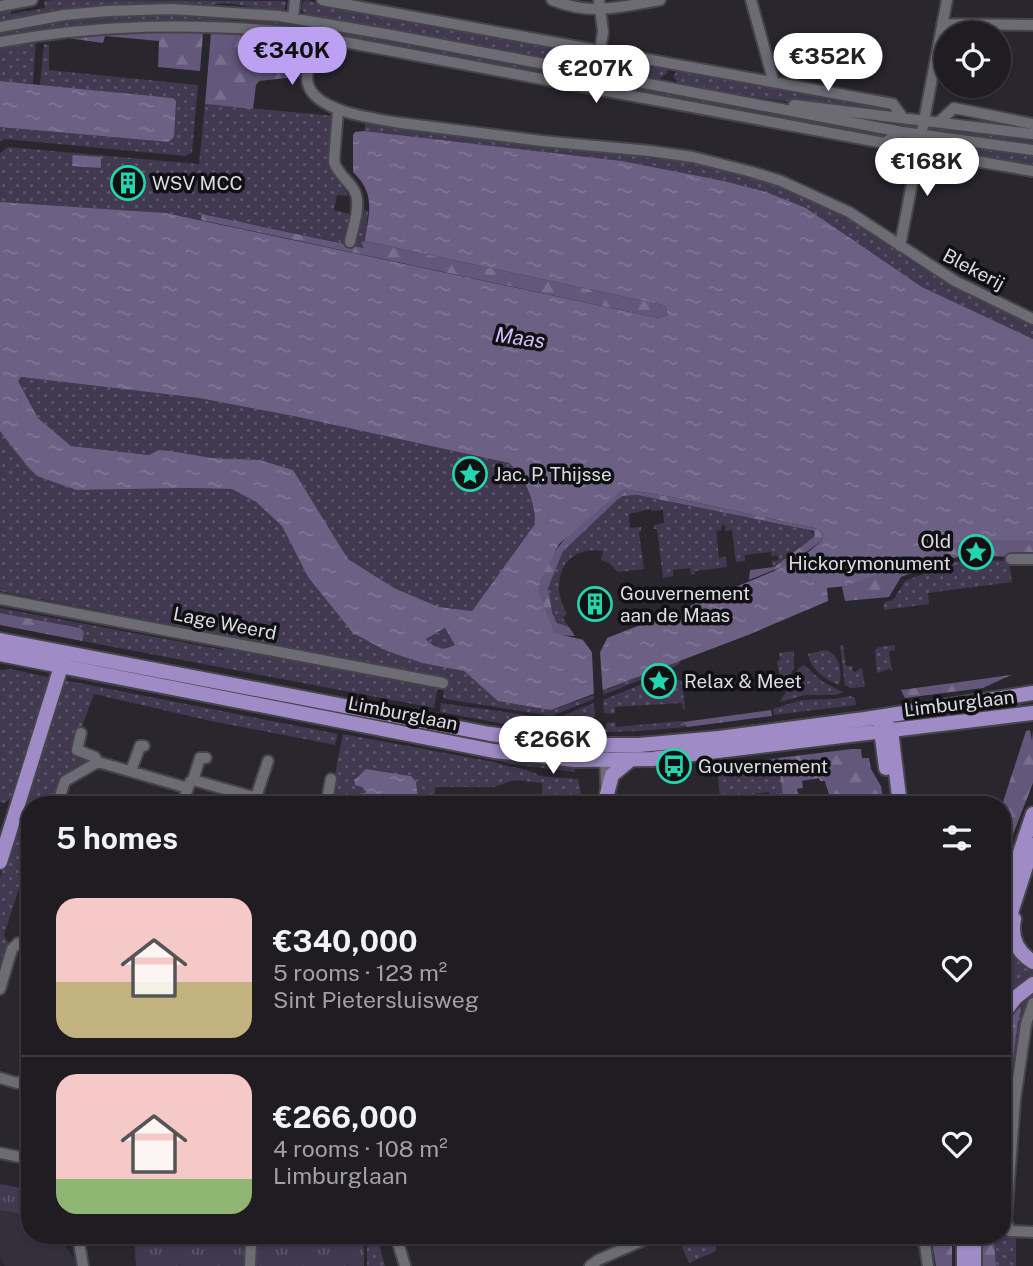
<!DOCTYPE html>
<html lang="en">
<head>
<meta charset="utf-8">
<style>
  :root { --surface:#1f1c22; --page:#27252a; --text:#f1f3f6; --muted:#a1a1a5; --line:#3c3a40; --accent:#bca0f2 }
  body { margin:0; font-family:"Public Sans",sans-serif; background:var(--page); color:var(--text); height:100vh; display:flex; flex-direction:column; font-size:26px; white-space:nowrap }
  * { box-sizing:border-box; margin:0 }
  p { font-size:23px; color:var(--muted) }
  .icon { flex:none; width:38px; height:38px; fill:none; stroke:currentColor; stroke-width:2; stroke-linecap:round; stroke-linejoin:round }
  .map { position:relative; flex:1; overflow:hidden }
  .sheet { position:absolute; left:21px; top:796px; width:990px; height:448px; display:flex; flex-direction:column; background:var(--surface); border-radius:28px; box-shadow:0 2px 5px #0004,0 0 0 2px var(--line) }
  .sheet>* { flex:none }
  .buttons { position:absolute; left:934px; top:21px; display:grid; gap:14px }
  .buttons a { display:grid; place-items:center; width:77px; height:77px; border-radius:50%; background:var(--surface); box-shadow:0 2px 5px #0004,0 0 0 2px var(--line); font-size:35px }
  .price { position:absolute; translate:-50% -60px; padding:0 16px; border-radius:24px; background:#fff; color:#222; font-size:23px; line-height:46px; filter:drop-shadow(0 2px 4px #0008) }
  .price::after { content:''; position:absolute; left:50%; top:42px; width:21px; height:16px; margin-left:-10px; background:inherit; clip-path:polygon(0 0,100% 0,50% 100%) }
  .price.current { background:var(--accent); color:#111 }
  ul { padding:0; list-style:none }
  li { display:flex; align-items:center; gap:21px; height:175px; padding:0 35px }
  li+li { border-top:2px solid var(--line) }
  li span { display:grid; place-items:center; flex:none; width:196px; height:140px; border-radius:21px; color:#555 }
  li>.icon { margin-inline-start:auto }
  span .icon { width:84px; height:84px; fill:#fffc; stroke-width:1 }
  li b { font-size:30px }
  h2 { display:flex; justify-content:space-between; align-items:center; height:84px; padding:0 35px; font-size:30px }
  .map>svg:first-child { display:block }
</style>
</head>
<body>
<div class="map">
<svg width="1033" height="1266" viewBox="0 0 1033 1266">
  <defs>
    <pattern id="grass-dots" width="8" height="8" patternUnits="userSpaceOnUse" patternTransform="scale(1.75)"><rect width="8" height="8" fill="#413950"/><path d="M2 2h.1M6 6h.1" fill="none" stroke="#5c5569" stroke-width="1.8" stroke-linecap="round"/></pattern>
    <pattern id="forest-firs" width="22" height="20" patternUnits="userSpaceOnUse" patternTransform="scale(1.75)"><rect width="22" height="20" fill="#63577b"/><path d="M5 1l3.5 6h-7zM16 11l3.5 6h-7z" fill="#796f8d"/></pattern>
    <pattern id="park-tufts" width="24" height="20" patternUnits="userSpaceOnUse" patternTransform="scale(1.75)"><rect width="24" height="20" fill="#413950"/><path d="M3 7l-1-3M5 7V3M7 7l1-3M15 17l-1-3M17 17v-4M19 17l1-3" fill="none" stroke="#5c5569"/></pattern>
    <pattern id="water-ripples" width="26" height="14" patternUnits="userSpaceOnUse" patternTransform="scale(1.75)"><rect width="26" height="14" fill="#6c6084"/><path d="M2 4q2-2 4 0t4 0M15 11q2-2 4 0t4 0" fill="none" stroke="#817695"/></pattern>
  </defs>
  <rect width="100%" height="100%" fill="#29262e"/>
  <!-- built -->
  <path fill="#33303c" d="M 0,1210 L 30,1215 L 30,1236 L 58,1236 L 75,1260 L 75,1266 L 5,1266 L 0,1258 Z"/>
  <!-- grass -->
  <path fill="url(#grass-dots)" d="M 54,0 L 286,1 L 285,9 L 282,12 L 227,3 L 209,5 L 169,4 L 60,11 L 0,22 L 0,8 L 10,6 L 11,14 L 45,8 L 44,1 Z
    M 306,0 L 357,12 L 361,10 L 607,54 L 604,70 L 307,15 L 301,9 L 303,2 Z
    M 167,13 L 213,14 L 233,21 L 293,22 L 305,27 L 303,30 L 195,21 L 115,24 L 0,40 L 0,30 C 56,20 110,15 167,13 Z
    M 331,28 L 603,79 L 606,88 L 326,34 L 326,30 Z
    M 36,41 L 33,84 L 0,81 L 0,46 Z
    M 44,44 L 49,45 L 49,70 L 198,85 L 192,153 L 185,156 L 5,139 L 0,142 L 0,127 L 168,142 L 173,98 L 40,85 Z
    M 610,54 L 616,60 L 654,68 L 659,64 L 666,66 L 668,73 L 657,80 L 607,71 Z
    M 678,70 L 882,106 L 894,113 L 889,114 C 862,105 836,107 808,104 C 765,99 722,92 679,85 L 673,76 Z
    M 606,79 L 766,109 L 765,117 L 609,88 Z
    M 205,104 L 335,116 L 335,173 L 348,196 L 337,195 L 334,210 L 350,214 L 352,207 L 368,211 L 365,248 L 202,214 L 201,220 L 166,213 L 0,202 L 0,153 L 8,147 L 199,164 Z
    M 768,110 L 892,133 L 882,139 L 767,117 Z
    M 366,119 L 671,158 L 714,166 L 783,186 L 849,218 L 962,290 L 1033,322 L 1033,339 L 922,287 L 806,208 L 766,192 L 724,181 L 622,161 L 364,131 Z
    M 936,124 L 1033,136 L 1033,147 L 934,134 Z
    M 986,148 L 1033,154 L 1033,167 L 967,155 L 968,150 Z
    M 21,377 L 199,398 L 298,417 L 509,463 C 526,478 535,502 535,524 L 472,611 L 439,607 L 394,588 L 348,559 L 293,470 L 260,460 L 212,458 L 159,450 L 150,455 L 71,446 L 38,418 L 18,381 Z
    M 0,431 L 37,476 L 76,490 L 188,488 L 232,489 L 256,502 L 282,526 L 308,577 L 387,651 L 422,663 L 456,668 L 464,671 L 478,683 L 551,710 L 594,695 L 594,699 L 552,716 L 446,699 L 443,697 L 444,688 L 438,686 L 434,708 L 82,641 L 83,636 L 80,628 L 0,613 L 0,608 L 224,650 L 219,634 L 0,591 Z
    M 637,495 L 808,530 L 816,535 L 773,567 L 772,560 L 776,561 L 779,558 L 776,555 L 772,557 L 771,552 L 745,555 L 745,561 L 736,562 L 732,530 L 725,531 L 726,527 L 723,524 L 721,527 L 722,530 L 716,531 L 719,558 L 726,557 L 727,567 L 695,571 L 695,574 L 691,574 L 690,568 L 673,570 L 673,576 L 663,578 L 657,529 L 654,529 L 654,525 L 664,523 L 663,510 L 652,511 L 651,509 L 629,514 L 630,528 L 641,527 L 641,531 L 639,532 L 644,569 L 618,572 L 609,563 L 601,560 L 603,551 C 562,544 549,585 567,613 L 563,618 L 569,627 L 560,625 C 554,619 553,613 550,606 C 538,561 587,525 617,500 L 623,496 Z
    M 976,560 L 1009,561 L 1012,582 L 928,593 L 929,604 L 884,610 L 884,602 L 893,600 L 905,581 L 954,562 Z
    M 446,628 L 456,645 C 442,651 436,649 426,639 Z
    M 840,645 L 843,645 L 846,666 L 853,666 L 852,670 L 855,672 L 862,668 L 865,687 L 850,688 L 845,685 Z
    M 895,645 L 895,650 L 889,651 L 892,671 L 889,669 L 877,673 L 875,650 L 879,647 Z
    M 825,650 C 840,653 843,673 839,685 C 825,680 811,669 808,654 Z
    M 794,651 L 794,668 L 782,690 L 777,661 L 780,660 L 779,653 Z
    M 682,659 L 678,665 L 603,695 L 603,691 Z
    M 804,665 L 823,682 L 843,692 L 835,695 L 805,695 L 780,702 L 799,668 Z
    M 11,669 L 52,678 L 14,797 L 4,803 L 0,802 L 0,670 Z
    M 669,673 L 672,678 L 682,681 L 685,709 L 683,709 L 682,703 L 615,707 L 615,714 L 604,713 L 603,700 Z
    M 75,675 L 495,755 L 511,761 L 575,768 L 575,772 L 510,764 L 486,756 L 67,677 Z
    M 64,680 L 338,734 L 335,745 L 211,721 L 94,694 L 73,751 L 91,761 L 73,772 L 55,805 L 30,805 L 30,855 L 4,935 L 11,948 L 0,983 L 0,878 Z
    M 850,696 L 855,698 L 856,705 L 774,715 L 773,709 L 801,700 L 834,699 Z
    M 1014,700 L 1021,700 L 1021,706 L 897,725 L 895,723 L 1004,705 Z
    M 441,703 L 553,719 L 561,716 L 561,726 L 578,728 L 578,733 L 521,727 L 440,712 Z
    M 594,703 L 595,717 L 578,718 L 577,724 L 565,723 L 564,715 Z
    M 872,709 L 870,714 L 789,722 L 776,727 L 672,740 L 603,738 L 672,735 Z
    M 679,721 L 682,721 L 686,727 L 639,731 L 604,732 L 607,723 L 615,722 L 616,727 Z
    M 343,734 L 494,762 C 508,768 528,767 539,776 L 578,779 L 583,805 L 543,805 L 542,783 L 514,780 L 494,787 L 435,787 L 435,803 L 437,805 L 419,805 L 416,782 L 411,776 L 367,769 L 357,776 L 353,783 L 362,787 L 366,792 L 356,796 L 351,802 L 355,805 L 329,805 Z
    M 778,758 L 784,805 L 780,805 L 779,799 L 771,801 L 769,792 L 732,797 L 732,805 L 724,805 L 723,799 L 720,799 L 717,766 Z
    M 1008,934 L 1033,966 L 1033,999 L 1021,1041 L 1017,1042 L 1003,1170 L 1003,954 Z
    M 1003,1216 L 1006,1237 L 1016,1237 L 1016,1266 L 979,1266 L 979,1236 L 1003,1236 Z
    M 687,1237 L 716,1238 L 716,1251 L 689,1263 L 678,1238 Z
    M 378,1241 L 385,1266 L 367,1266 L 367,1243 Z"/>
  <!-- forest -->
  <path fill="url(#forest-firs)" d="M 93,33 L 203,33 L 200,71 L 158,67 L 159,41 L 105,36 L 103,43 L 61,37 Z
    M 211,33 L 291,38 L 310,41 L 304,76 L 259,81 L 256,85 L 253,109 L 205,104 Z
    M 202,214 L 364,248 L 361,242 L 365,241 L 663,305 L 666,307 L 667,315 L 658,318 L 201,220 Z
    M 623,489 L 666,496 L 814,528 L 822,532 L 823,540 L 791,563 L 749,580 L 750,570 L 774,567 L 815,536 L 814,531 L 637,495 L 623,496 L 617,500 L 563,551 L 548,588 L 552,612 L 557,623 L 569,627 L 575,636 L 556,635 C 549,629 547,620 544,611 C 542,605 538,597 538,590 C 536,561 598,500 623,489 Z
    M 977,538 L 1033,541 L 1033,557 L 962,556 L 950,559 L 901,577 L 889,597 L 845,601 L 842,587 L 950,546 Z
    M 0,613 L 80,628 L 84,632 L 82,641 L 0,625 Z
    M 1011,675 L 983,688 L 905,698 L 901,690 Z
    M 771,710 L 772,716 L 687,727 L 683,722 Z
    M 1030,730 L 1032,741 L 1033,730 L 1033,783 L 1003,860 L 1002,805 L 1026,731 Z
    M 852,749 L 861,749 L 862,758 L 869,758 L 871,769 L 881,786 L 884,805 L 829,805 C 832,797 826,788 825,781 L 820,781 L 819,778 L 802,781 L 803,788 L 797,789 L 800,805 L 784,805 L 778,758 Z
    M 1019,1003 L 1021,1011 L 1018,1020 L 1003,1139 L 1003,1025 Z
    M 927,1236 L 952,1236 L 952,1266 L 936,1266 L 932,1242 Z
    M 982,1236 L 994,1242 L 996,1266 L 982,1266 Z"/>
  <!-- park -->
  <path fill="url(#park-tufts)" d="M 0,1184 L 30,1190 L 30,1215 L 0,1210 Z
    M 134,1236 L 376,1236 L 377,1238 L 362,1243 L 364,1244 L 364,1266 L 136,1266 Z"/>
  <!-- water -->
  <path fill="url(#water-ripples)" fill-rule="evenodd" d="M 0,81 L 173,98 L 176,101 L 174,137 L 168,142 L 0,127 Z
    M 364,131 L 622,161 L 724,181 L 766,192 L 806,208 L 922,287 L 1033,339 L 1033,541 L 968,540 L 846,586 L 827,588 L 828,601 L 748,635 L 551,710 L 498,701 L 464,671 L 422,663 L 387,651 L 353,633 L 308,577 L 282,526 L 256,502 L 232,489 L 188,488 L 76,490 L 37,476 L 27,466 L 0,431 L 0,202 L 166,213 L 658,318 L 667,315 L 666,307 L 663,305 L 365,241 C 369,212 376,194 353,172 L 353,135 L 355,132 ZM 21,377 L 199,398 L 298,417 L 509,463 C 526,478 535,502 535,524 L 472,611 L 439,607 L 394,588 L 348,559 L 293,470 L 260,460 L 212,458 L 170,451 L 159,450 L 149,455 L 71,446 L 38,418 L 18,381 ZM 623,489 L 666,496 L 814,528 L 822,532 L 823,540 L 807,553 L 774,571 L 687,607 L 681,615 L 661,617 L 607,638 L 600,652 L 592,652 L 584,640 L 554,633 L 538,590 L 540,581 L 559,544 ZM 445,628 L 455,645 C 442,651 436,649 426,639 Z
    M 73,155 L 101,157 L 101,168 L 72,166 Z
    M 366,769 L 411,776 L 416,782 L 419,805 L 355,805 L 351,802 L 351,798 L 366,792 L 362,787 L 355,785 L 354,780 Z"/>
  <!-- pier -->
  <path fill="#29262e" d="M 607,638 L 600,652 L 603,695 L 594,698 L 592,652 L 583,640 L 588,639 L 594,648 L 598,648 L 603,639 Z"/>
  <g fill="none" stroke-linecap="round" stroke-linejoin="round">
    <!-- minor casing -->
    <g stroke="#46444b" stroke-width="14">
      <path id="minor" d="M 322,0 L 893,104 L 903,118
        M 552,0 C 592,16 619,7 660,0
        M 599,0 L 603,32 L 600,50
        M 751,0 L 772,76 L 772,82
        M 0,6 L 32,0
        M 293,18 L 295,0
        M 942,24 L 1033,25
        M 0,27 L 64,15 L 108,11 L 171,9 L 279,16 L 391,35 L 902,132 L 1033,150
        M 316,30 C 314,43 304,72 308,84 C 315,112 377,119 401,123 L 542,141 L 650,151 L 693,157 L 752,172 L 781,181 L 849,212 L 955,281 L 1033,319
        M 0,42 C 101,24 189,23 291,32 L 884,143 L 902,132
        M 794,105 L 1033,134
        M 338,109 L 334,162 C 338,174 348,180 354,190 C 362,204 353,227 350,242
        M 939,122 L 954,108 L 1033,124
        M 943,139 L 952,157 L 1033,171
        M 900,246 L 947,0
        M 1011,559 L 1033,559
        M 0,599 L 443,683
        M 81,733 L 77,750 L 95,757 L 98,762
        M 603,754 L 605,760 L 607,805
        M 131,771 L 140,746 L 144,746
        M 193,780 L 200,758 L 206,758
        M 253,797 L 257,794 L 268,761
        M 57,805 L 65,781 L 98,762 L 188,788
        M 182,805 L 190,782 L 193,780 L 253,797 L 253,805
        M 326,805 L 331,779
        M 0,989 L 12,949 L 18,943 L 30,943
        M 1033,1003 L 1026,1024 L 1015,1100 L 1006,1221 L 1010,1231 L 1033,1232
        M 0,1078 L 17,1083 L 30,1078
        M 0,1153 L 30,1159
        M 78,1236 L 83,1266
        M 396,1236 L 405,1266
        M 917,1236 L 925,1245 L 928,1266
        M 250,1266 L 251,1243
        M 590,1266 L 598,1260 L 653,1236"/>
    </g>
    <!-- major casing -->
    <g stroke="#46444b" stroke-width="18">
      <path id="major" d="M 0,640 L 490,734 L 583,745 L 639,745 L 719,738 L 865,719 L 1033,693
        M 0,654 L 494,751 L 575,760 L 652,759 L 1033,713
        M 880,722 L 886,768
        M 885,724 L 891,730 L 900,805
        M 607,794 L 612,775 L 630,760
        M 0,862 L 64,657
        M 1003,903 L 1033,814
        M 1014,919 C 1010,938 1017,952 1033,962
        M 1003,937 L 1033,845
        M 1003,1014 L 1015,998 L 1033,984
        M 964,1266 L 964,1236
        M 974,1266 L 974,1236"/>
    </g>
    <!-- minor -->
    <use href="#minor" stroke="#6d6b73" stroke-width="10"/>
    <!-- major -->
    <use href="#major" stroke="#9f8bc6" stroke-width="14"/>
  </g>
  <!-- icons -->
  <defs>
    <g id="building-ring" transform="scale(1.75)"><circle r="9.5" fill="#111013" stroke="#25d5ae" stroke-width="1.5"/><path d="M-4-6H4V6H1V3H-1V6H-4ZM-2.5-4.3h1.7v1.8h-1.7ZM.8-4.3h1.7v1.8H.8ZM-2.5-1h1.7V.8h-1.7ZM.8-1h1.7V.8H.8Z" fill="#25d5ae"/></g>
    <g id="sight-ring" transform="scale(1.75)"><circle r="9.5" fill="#111013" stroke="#25d5ae" stroke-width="1.5"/><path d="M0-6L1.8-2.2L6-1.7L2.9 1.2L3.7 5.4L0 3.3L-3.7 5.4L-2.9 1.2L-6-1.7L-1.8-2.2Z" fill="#25d5ae"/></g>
    <g id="bus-ring" transform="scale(1.75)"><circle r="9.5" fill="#111013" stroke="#25d5ae" stroke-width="1.5"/><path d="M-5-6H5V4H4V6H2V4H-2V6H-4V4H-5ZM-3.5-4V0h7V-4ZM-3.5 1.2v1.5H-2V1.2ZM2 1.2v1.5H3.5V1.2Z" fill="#25d5ae"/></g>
  </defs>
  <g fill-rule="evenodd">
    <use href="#building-ring" x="128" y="183"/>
    <use href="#sight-ring" x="470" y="474"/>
    <use href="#sight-ring" x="976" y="552"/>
    <use href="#building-ring" x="595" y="604"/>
    <use href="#sight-ring" x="659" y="681"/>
    <use href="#bus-ring" x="674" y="766"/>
  </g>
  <g text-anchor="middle" stroke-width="7" stroke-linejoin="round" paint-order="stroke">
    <!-- poi labels -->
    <g font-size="19" fill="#dddce1" stroke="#111013" text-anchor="start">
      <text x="152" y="190">WSV MCC</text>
      <text x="494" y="481">Jac. P. Thijsse</text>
      <text x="951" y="548" text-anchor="end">Old<tspan x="951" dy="22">Hickorymonument</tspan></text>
      <text x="620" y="600">Gouvernement<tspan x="620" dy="22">aan de Maas</tspan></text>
      <text x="684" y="688">Relax &amp; Meet</text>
      <text x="698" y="773">Gouvernement</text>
    </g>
    <!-- street labels -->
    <g font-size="19" fill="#dddce1" stroke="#111013">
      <text transform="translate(974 269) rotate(28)" y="7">Blekerij</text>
      <text transform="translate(225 623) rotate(11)" y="7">Lage Weerd</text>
      <text transform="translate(959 703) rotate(-7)" y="7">Limburglaan</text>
      <text transform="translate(403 713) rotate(11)" y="7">Limburglaan</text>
    </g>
    <!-- water labels -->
    <g font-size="21" font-style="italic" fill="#d1bdfb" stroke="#111013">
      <text transform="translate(520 338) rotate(8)" y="7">Maas</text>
    </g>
  </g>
</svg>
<div class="buttons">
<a><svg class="icon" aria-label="locate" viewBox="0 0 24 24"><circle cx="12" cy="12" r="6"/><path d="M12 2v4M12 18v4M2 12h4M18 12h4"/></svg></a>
</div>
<b class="price current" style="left:292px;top:87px">€340K</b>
<b class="price" style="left:828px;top:93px">€352K</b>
<b class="price" style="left:596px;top:105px">€207K</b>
<b class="price" style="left:927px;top:198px">€168K</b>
<b class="price" style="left:553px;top:776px">€266K</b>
<section class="sheet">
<h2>5 homes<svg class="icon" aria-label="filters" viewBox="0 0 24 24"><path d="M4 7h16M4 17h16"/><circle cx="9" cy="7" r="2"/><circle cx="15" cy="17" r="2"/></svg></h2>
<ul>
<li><span style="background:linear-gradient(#f6c9c9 60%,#c2b280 0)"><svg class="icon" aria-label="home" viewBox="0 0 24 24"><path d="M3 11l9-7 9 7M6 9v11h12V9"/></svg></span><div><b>€340,000</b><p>5 rooms · 123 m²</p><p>Sint Pietersluisweg</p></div><svg class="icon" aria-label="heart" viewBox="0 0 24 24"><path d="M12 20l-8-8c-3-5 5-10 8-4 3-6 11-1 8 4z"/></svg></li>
<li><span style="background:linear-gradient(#f6c9c9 75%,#8fb573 0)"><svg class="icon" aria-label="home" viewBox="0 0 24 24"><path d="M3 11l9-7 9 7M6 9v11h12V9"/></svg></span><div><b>€266,000</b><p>4 rooms · 108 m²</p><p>Limburglaan</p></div><svg class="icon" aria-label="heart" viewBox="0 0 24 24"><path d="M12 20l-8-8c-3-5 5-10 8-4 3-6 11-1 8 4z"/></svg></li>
</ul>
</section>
</div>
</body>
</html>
